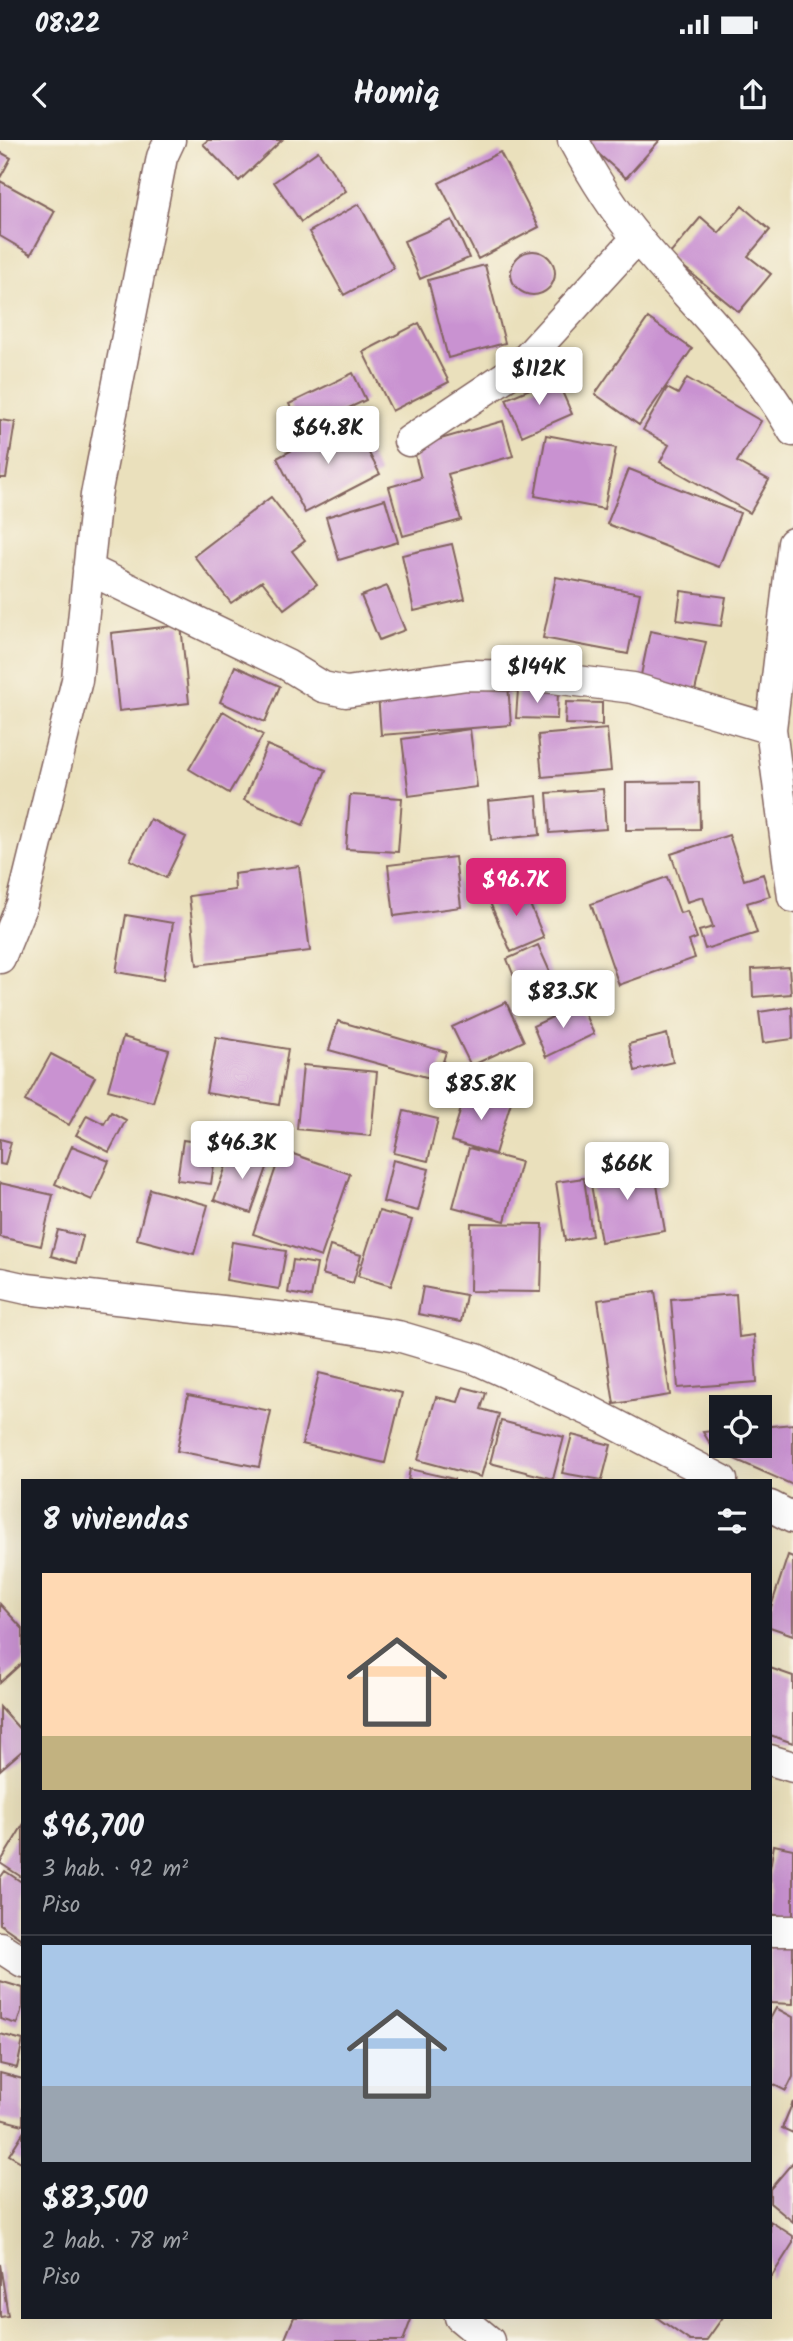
<!DOCTYPE html>
<html lang="es">
<head>
<meta charset="utf-8">
<style>
  :root { --surface:#171b24; --page:#20242c; --text:#f1f3f6; --muted:#9ea1a6; --line:#363941; --accent:#db2777 }
  body { margin:0; font-family:Kalam,sans-serif; background:var(--page); color:var(--text); height:100vh; display:flex; flex-direction:column; font-size:26px; white-space:nowrap }
  * { box-sizing:border-box; margin:0 }
  p { font-size:23px; color:var(--muted) }
  .icon { flex:none; width:38px; height:38px; fill:none; stroke:currentColor; stroke-width:2; stroke-linecap:round; stroke-linejoin:round }
  .map { position:relative; flex:1; overflow:hidden }
  .details { position:absolute; left:21px; top:1339px; width:751px; height:840px; display:flex; flex-direction:column; background:var(--surface); border-radius:0px; box-shadow:0 7px 28px #0002 }
  .details>* { flex:none }
  .tools { position:absolute; left:709px; top:1255px; display:grid; gap:14px }
  .tools a { display:grid; place-items:center; width:63px; height:63px; border-radius:0px; background:var(--surface); box-shadow:0 7px 28px #0002; font-size:35px }
  .price { position:absolute; translate:-50% -60px; padding:0 16px; border-radius:7px; background:#fff; color:#222; font-size:23px; line-height:46px; filter:drop-shadow(0 2px 4px #0008) }
  .price::after { content:''; position:absolute; left:50%; top:42px; width:21px; height:16px; margin-left:-10px; background:inherit; clip-path:polygon(0 0,100% 0,50% 100%) }
  .price.selected { background:var(--accent); color:#fff }
  ul { padding:0; list-style:none }
  li { display:grid; align-content:center; gap:14px; height:371px; padding:0 21px }
  li+li { border-top:2px solid var(--line) }
  li span { display:grid; place-items:center; height:217px; border-radius:0px; color:#555 }
  li>.icon { margin-inline-start:auto }
  span .icon { width:126px; height:126px; fill:#fffc; stroke-width:1 }
  li b { font-size:30px }
  h2 { display:flex; justify-content:space-between; align-items:center; height:84px; padding:0 21px; font-size:30px }
  .status { display:flex; justify-content:space-between; align-items:center; height:49px; padding:0 35px; background:var(--surface); direction:ltr }
  .status svg { height:19px; fill:currentColor }
  header { display:flex; justify-content:space-between; align-items:center; height:91px; padding:0 21px; background:var(--surface); font-size:32px; font-weight:600 }
  .map>svg:first-child { display:block }
</style>
</head>
<body>
<div class="status"><b>08:22</b><svg viewBox="0 0 49 12"><path d="M0 12V9h3v3zM5 12V6h3v6zM10 12V3h3v9zM15 12V0h3v12zM26 1h20v11H26zM47 4h2v5h-2z"/></svg></div>
<header><svg class="icon" aria-label="back" viewBox="0 0 24 24"><path d="M15 5l-7 7 7 7"/></svg>Homiq<svg class="icon" aria-label="share" viewBox="0 0 24 24"><path d="M12 15V3M7 8l5-5 5 5M5 13v7h14v-7"/></svg></header>
<div class="map">
<svg width="793" height="2201" viewBox="0 0 793 2201">
  <rect width="100%" height="100%" fill="#fbf7ec"/>
  <filter id="ink" filterUnits="userSpaceOnUse"><feTurbulence type="fractalNoise" baseFrequency=".0143" numOctaves="2"/><feDisplacementMap in="SourceGraphic" scale="14" xChannelSelector="R" yChannelSelector="G"/><feConvolveMatrix kernelMatrix="1 2 1 2 8 2 1 2 1" color-interpolation-filters="sRGB"/></filter>
  <filter id="wash" filterUnits="userSpaceOnUse"><feTurbulence type="fractalNoise" baseFrequency=".00686" numOctaves="4" result="noise"/><feDisplacementMap in="SourceGraphic" scale="28" xChannelSelector="R" yChannelSelector="G"/><feGaussianBlur stdDeviation="1.57" result="paint"/><feColorMatrix in="noise" values="0 0 0 0 0 0 0 0 0 0 0 0 0 0 0 0 0 1.4 0 .05"/><feComposite in="paint" operator="in"/></filter>
  <g filter="url(#wash)">
    <rect width="100%" height="100%" fill="#eae0bc"/>
    <g id="blocks">
      <!-- building -->
      <path fill="#c992d1" d="M 208,0 L 282,0 L 239,41 L 203,4 Z
        M 587,0 L 660,0 L 626,38 L 585,2 Z
        M 318,11 L 346,51 L 301,82 L 274,42 Z
        M 0,12 L 11,18 L 0,38 Z
        M 500,12 L 539,87 L 478,119 L 439,43 Z
        M 0,41 L 55,71 L 31,114 L 0,96 Z
        M 359,64 L 394,128 L 344,155 L 309,92 Z
        M 742,66 L 770,90 L 748,116 L 771,134 L 739,172 L 669,115 L 701,77 L 719,93 Z
        M 452,80 L 469,118 L 420,139 L 404,101 Z
        M511 133a22 22 0 1 1 44 0a22 22 0 1 1-44 0Z
        M 485,125 L 505,203 L 448,218 L 428,140 Z
        M 648,178 L 692,209 L 639,285 L 595,254 Z
        M 419,183 L 449,242 L 392,271 L 363,212 Z
        M 353,233 L 366,260 L 302,290 L 289,264 Z
        M 556,238 L 572,274 L 522,296 L 506,259 Z
        M 687,238 L 761,281 L 737,322 L 769,340 L 750,373 L 660,322 L 669,305 L 643,290 L 667,248 L 678,254 Z
        M 351,279 L 380,334 L 305,373 L 277,318 Z
        M 0,280 L 15,282 L 6,338 L 0,338 Z
        M 503,281 L 513,316 L 448,334 L 461,380 L 403,396 L 389,347 L 421,338 L 413,307 Z
        M 546,295 L 616,308 L 604,369 L 535,356 Z
        M 629,329 L 740,373 L 719,427 L 607,384 Z
        M 271,357 L 305,401 L 292,411 L 317,444 L 284,469 L 262,441 L 231,463 L 194,416 Z
        M 385,359 L 398,402 L 339,420 L 326,377 Z
        M 452,404 L 465,459 L 414,471 L 402,415 Z
        M 556,437 L 640,453 L 628,514 L 543,498 Z
        M 387,446 L 405,490 L 379,500 L 361,456 Z
        M 681,451 L 726,457 L 721,486 L 677,480 Z
        M 181,485 L 189,563 L 119,571 L 111,493 Z
        M 650,491 L 706,502 L 695,551 L 640,540 Z
        M 235,526 L 280,546 L 265,582 L 220,562 Z
        M 508,544 L 511,585 L 381,595 L 378,554 Z
        M 518,550 L 558,551 L 557,579 L 516,578 Z
        M 566,562 L 602,563 L 602,585 L 565,584 Z
        M 223,571 L 263,595 L 229,653 L 189,629 Z
        M 470,589 L 477,647 L 409,656 L 402,599 Z
        M 607,589 L 611,631 L 542,637 L 538,595 Z
        M 267,605 L 326,630 L 303,685 L 244,660 Z
        M 699,642 L 700,689 L 626,690 L 626,643 Z
        M 603,649 L 606,689 L 550,693 L 547,653 Z
        M 350,655 L 402,658 L 398,712 L 346,709 Z
        M 537,656 L 540,695 L 491,700 L 488,661 Z
        M 150,679 L 186,697 L 166,738 L 130,720 Z
        M 729,695 L 744,740 L 763,734 L 770,756 L 747,763 L 757,793 L 705,809 L 699,791 L 713,787 L 703,757 L 687,762 L 671,714 Z
        M 455,717 L 461,767 L 394,776 L 388,725 Z
        M 299,726 L 310,811 L 197,825 L 189,756 L 235,750 L 234,734 Z
        M 667,737 L 680,773 L 687,771 L 697,798 L 689,801 L 695,818 L 619,845 L 591,764 Z
        M 521,743 L 544,798 L 511,812 L 488,758 Z
        M 126,775 L 173,783 L 163,840 L 116,832 Z
        M 538,805 L 559,852 L 526,866 L 507,819 Z
        M 789,827 L 791,854 L 753,857 L 752,829 Z
        M 506,862 L 524,901 L 471,926 L 452,887 Z
        M 580,864 L 594,894 L 546,917 L 533,886 Z
        M 792,867 L 793,899 L 763,903 L 759,872 Z
        M 338,881 L 446,912 L 437,940 L 329,910 Z
        M 667,894 L 673,922 L 635,931 L 629,904 Z
        M 123,897 L 169,910 L 153,962 L 108,950 Z
        M 216,897 L 288,909 L 279,965 L 206,953 Z
        M 51,914 L 95,937 L 69,985 L 25,961 Z
        M 303,925 L 377,932 L 371,996 L 297,989 Z
        M 467,949 L 511,962 L 495,1014 L 451,1001 Z
        M 404,971 L 438,979 L 428,1021 L 394,1013 Z
        M 111,972 L 126,980 L 109,1012 L 76,995 L 87,975 L 104,984 Z
        M 0,999 L 11,1002 L 5,1025 L 0,1024 Z
        M 183,1000 L 217,1005 L 211,1044 L 177,1040 Z
        M 72,1006 L 109,1021 L 92,1060 L 55,1044 Z
        M 469,1008 L 521,1022 L 505,1081 L 453,1067 Z
        M 232,1009 L 269,1022 L 251,1073 L 214,1060 Z
        M 282,1010 L 350,1034 L 321,1117 L 253,1094 Z
        M 393,1020 L 429,1029 L 418,1071 L 383,1062 Z
        M 653,1022 L 665,1091 L 601,1102 L 589,1033 Z
        M 584,1038 L 592,1096 L 565,1101 L 556,1042 Z
        M 0,1043 L 53,1055 L 41,1106 L 0,1097 Z
        M 150,1049 L 208,1065 L 194,1114 L 137,1099 Z
        M 379,1071 L 412,1080 L 391,1146 L 358,1136 Z
        M 471,1083 L 543,1084 L 541,1152 L 470,1151 Z
        M 58,1090 L 83,1096 L 76,1123 L 51,1116 Z
        M 232,1102 L 286,1111 L 279,1149 L 226,1140 Z
        M 330,1106 L 361,1115 L 353,1143 L 322,1134 Z
        M 293,1120 L 317,1124 L 311,1157 L 288,1153 Z
        M 423,1147 L 466,1155 L 461,1182 L 418,1174 Z
        M 655,1151 L 670,1255 L 614,1264 L 598,1160 Z
        M 736,1154 L 739,1197 L 754,1195 L 757,1242 L 678,1248 L 671,1159 Z
        M 319,1233 L 402,1253 L 385,1323 L 302,1304 Z
        M 463,1247 L 486,1253 L 481,1269 L 499,1274 L 481,1337 L 418,1320 L 436,1257 L 458,1262 Z
        M 188,1255 L 271,1271 L 259,1327 L 177,1311 Z
        M 501,1281 L 564,1297 L 553,1339 L 490,1323 Z
        M 793,1284 L 793,1345 L 714,1310 L 703,1292 L 721,1290 L 721,1306 L 760,1306 L 760,1287 Z
        M 572,1295 L 611,1305 L 602,1340 L 562,1333 Z
        M 410,1329 L 454,1339 L 454,1340 L 408,1340 Z
        M 788,1415 L 793,1417 L 793,1495 L 770,1487 L 770,1470 Z
        M 0,1464 L 23,1489 L 23,1522 L 0,1543 Z
        M 770,1528 L 793,1536 L 793,1603 L 770,1595 Z
        M 0,1567 L 23,1593 L 23,1610 L 0,1630 Z
        M 23,1685 L 23,1738 L 0,1723 Z
        M 774,1705 L 793,1709 L 793,1778 L 770,1774 L 770,1728 Z
        M 5,1731 L 23,1743 L 23,1800 L 0,1784 L 0,1738 Z
        M 770,1798 L 793,1799 L 793,1864 L 770,1863 Z
        M 0,1841 L 23,1848 L 23,1865 L 17,1884 L 0,1879 Z
        M 776,1868 L 793,1877 L 793,1937 L 786,1951 L 770,1943 L 770,1879 Z
        M 0,1894 L 23,1900 L 17,1928 L 0,1924 Z
        M 0,1933 L 23,1939 L 23,1985 L 0,1979 Z
        M 793,1962 L 793,1993 L 782,1988 Z
        M 23,1993 L 23,2023 L 9,2015 Z
        M 793,2022 L 793,2082 L 770,2063 L 770,2049 Z
        M 770,2081 L 793,2096 L 793,2103 L 770,2139 Z
        M 0,2124 L 8,2176 L 0,2177 Z
        M 294,2177 L 412,2177 L 403,2201 L 284,2201 Z
        M 656,2177 L 723,2177 L 706,2201 L 690,2201 Z"/>
    </g>
  </g>
  <g filter="url(#ink)">
    <use href="#blocks" fill-opacity="0" stroke="#82635e" stroke-width="2"/>
    <g fill="none" stroke-linecap="round" stroke-linejoin="round">
      <!-- street casing -->
      <g stroke="#82635e" stroke-width="33">
        <path id="street" d="M 573,0 C 592,35 612,68 638,99 C 690,161 753,219 793,291
          M 409,301 L 518,228 L 637,98
          M 793,403 L 771,589 L 793,757
          M 88,429 L 287,525 L 323,547 L 346,552 L 467,535 L 537,536 L 633,548 L 771,589
          M 0,818 L 22,764 L 77,540 L 96,355 L 162,17 L 170,0
          M 0,1143 L 27,1149 L 286,1178 L 398,1196 L 476,1219 L 588,1270 L 722,1340
          M 770,1366 L 793,1378
          M 770,1620 L 793,1627
          M 770,1791 L 793,1791
          M 0,1807 L 23,1822
          M 460,2177 L 489,2201"/>
      </g>
      <!-- street -->
      <use href="#street" stroke="#fff" stroke-width="30"/>
    </g>
  </g>
</svg>
<div class="tools">
<a><svg class="icon" aria-label="locate" viewBox="0 0 24 24"><circle cx="12" cy="12" r="6"/><path d="M12 2v4M12 18v4M2 12h4M18 12h4"/></svg></a>
</div>
<b class="price" style="left:539px;top:267px">$112K</b>
<b class="price" style="left:328px;top:326px">$64.8K</b>
<b class="price" style="left:537px;top:565px">$144K</b>
<b class="price selected" style="left:516px;top:778px">$96.7K</b>
<b class="price" style="left:563px;top:890px">$83.5K</b>
<b class="price" style="left:481px;top:982px">$85.8K</b>
<b class="price" style="left:242px;top:1041px">$46.3K</b>
<b class="price" style="left:627px;top:1062px">$66K</b>
<section class="details">
<h2>8 viviendas<svg class="icon" aria-label="filters" viewBox="0 0 24 24"><path d="M4 7h16M4 17h16"/><circle cx="9" cy="7" r="2"/><circle cx="15" cy="17" r="2"/></svg></h2>
<ul>
<li><span style="background:linear-gradient(#ffd9b3 75%,#c2b280 0)"><svg class="icon" aria-label="home" viewBox="0 0 24 24"><path d="M3 11l9-7 9 7M6 9v11h12V9"/></svg></span><div><b>$96,700</b><p>3 hab. · 92 m²</p><p>Piso</p></div></li>
<li><span style="background:linear-gradient(#a9c7e8 65%,#9aa5b1 0)"><svg class="icon" aria-label="home" viewBox="0 0 24 24"><path d="M3 11l9-7 9 7M6 9v11h12V9"/></svg></span><div><b>$83,500</b><p>2 hab. · 78 m²</p><p>Piso</p></div></li>
</ul>
</section>
</div>
</body>
</html>
